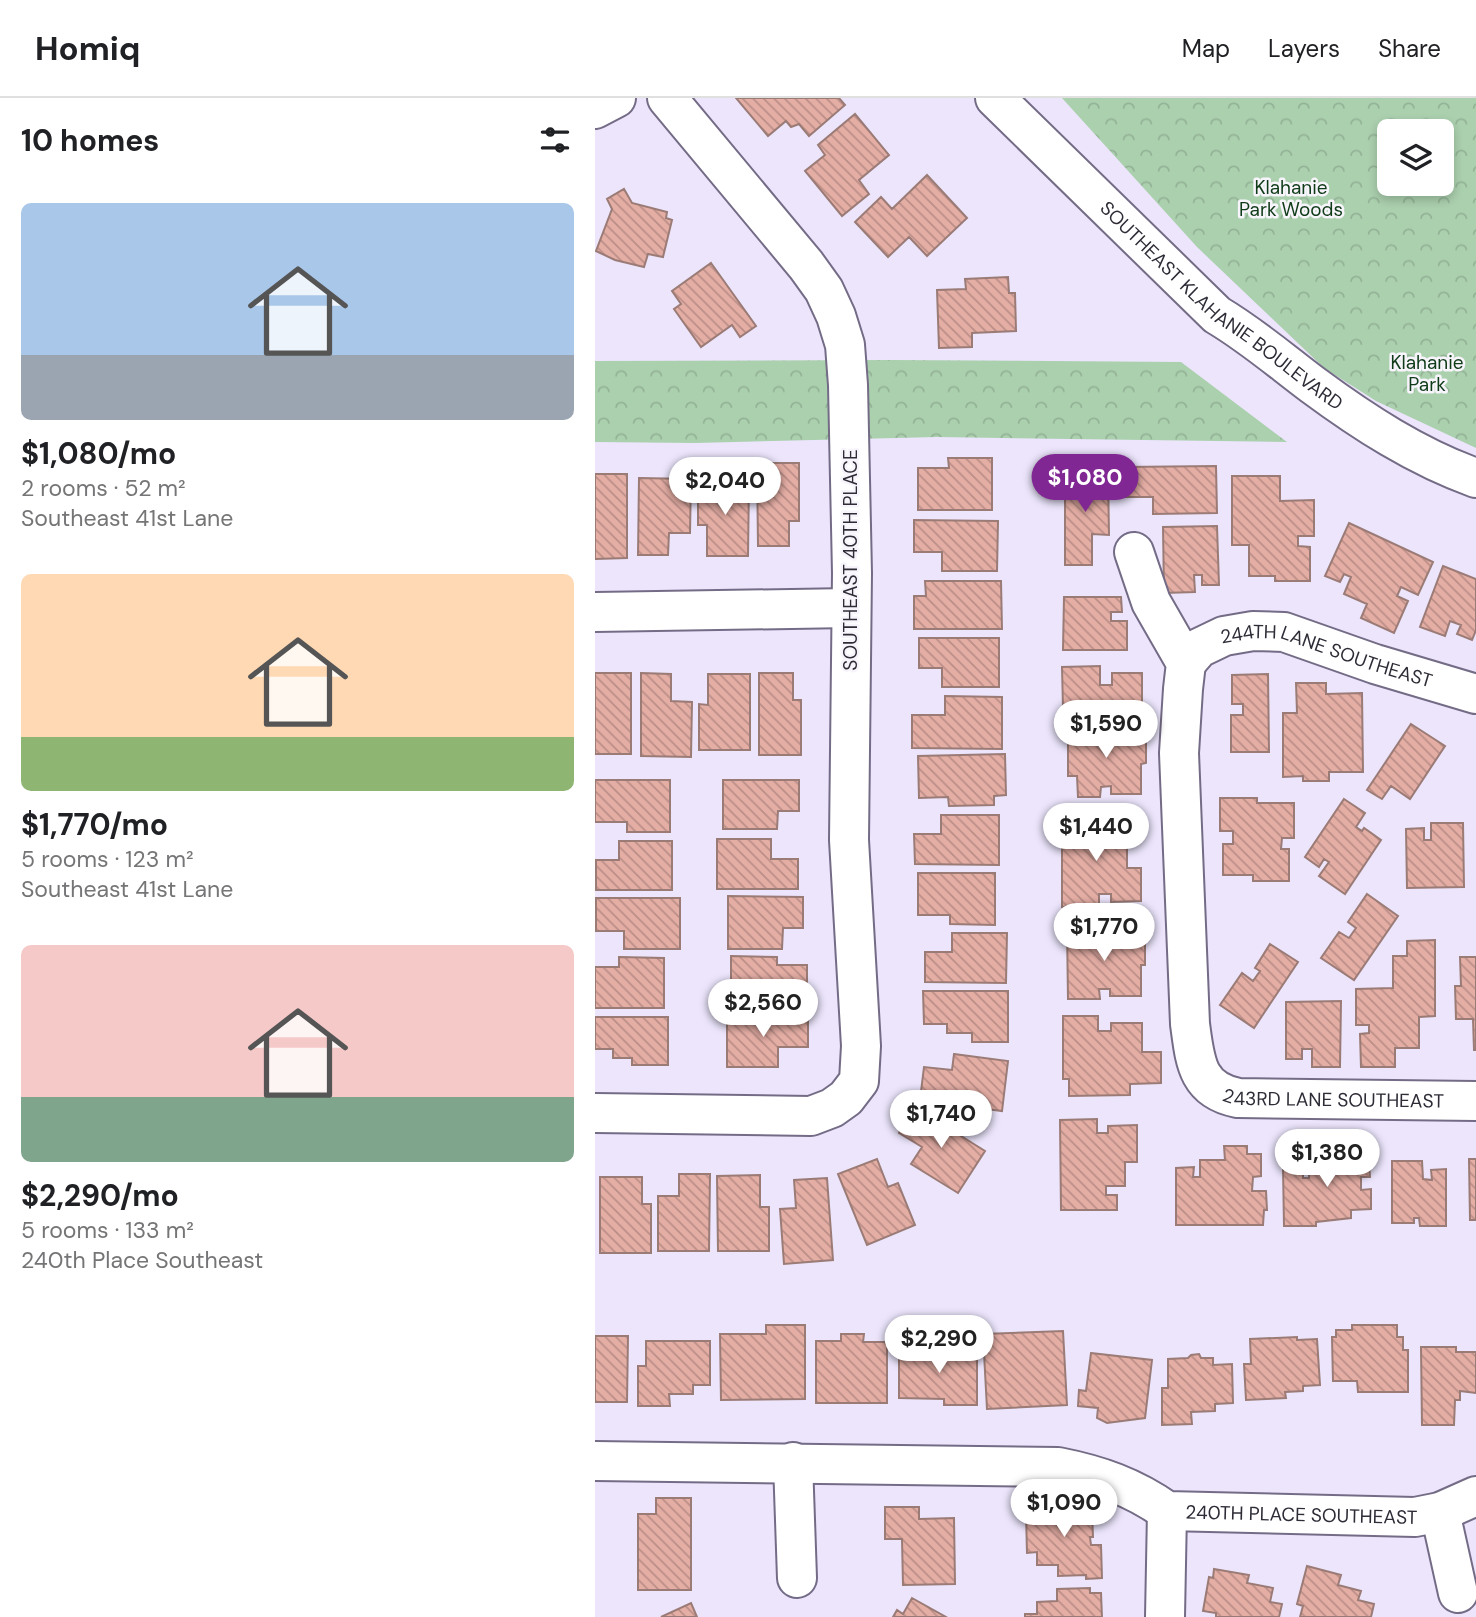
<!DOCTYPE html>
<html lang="en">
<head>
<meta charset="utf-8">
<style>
  :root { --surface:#fff; --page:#f2f2f2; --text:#202124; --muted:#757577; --line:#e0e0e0; --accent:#812794 }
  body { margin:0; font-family:"DM Sans",sans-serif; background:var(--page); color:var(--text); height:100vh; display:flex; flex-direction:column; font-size:26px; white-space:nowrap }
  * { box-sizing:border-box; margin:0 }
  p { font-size:23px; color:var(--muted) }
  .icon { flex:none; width:38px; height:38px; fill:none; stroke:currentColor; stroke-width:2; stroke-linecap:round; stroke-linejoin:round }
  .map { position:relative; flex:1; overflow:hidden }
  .sheet { display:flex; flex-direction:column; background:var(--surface); width:595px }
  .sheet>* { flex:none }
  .controls { position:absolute; left:782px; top:21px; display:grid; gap:14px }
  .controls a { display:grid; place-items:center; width:77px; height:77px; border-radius:10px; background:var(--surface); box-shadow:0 4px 10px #0003; font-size:35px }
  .price { position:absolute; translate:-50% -60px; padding:0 16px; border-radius:24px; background:#fff; color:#222; font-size:23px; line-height:46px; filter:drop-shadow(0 2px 4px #0008) }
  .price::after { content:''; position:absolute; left:50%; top:42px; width:21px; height:16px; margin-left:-10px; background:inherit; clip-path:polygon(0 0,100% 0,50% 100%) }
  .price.on { background:var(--accent); color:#fff }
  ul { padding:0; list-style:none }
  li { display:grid; align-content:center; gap:14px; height:371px; padding:0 21px }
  li span { display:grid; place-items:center; height:217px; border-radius:10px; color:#555 }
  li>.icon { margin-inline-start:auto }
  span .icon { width:126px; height:126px; fill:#fffc; stroke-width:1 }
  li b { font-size:30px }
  h2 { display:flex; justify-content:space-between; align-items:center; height:84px; padding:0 21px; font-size:30px }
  header { display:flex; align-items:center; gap:42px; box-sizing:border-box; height:98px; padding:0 35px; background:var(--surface); border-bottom:2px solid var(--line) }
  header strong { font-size:33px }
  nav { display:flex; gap:38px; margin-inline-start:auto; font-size:24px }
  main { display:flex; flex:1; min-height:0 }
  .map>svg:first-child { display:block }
</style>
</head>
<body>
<header>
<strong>Homiq</strong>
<nav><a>Map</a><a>Layers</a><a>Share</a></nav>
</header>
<main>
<section class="sheet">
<h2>10 homes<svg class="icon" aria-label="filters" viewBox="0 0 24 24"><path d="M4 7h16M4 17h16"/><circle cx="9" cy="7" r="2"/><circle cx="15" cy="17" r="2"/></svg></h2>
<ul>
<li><span style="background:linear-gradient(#a9c7e8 70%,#9aa5b1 0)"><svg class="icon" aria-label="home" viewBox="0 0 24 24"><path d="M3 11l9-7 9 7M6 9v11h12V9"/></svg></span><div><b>$1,080/mo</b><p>2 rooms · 52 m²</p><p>Southeast 41st Lane</p></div></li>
<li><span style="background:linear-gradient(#ffd9b3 75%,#8fb573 0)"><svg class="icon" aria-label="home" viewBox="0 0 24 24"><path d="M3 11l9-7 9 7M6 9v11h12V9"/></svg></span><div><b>$1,770/mo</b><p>5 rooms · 123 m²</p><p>Southeast 41st Lane</p></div></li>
<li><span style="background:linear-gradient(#f6c9c9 70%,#7fa58c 0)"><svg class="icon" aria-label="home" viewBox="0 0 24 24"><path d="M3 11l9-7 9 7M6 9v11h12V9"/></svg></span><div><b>$2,290/mo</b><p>5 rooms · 133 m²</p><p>240th Place Southeast</p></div></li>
</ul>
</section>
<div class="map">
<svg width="881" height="1519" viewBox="0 0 881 1519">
  <defs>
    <pattern id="forest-crowns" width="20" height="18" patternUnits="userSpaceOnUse" patternTransform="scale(1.75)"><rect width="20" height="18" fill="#abd0ae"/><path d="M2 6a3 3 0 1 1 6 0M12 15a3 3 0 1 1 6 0" fill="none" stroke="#93b396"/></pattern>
    <pattern id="building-back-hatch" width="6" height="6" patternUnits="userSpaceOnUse" patternTransform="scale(1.75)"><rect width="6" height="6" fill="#e5aea5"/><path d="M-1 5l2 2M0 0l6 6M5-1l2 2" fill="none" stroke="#ba8e87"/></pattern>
  </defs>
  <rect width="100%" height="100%" fill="#ece5fc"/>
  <!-- forest -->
  <path fill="url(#forest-crowns)" fill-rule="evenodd" d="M 467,0 L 881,0 L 881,350 L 781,303 L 729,270 L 602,149 ZM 847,33 L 847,86 L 794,86 L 794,33 Z
    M 297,262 L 586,264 L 692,344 L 342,339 L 100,345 L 0,344 L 0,263 Z"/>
  <!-- building -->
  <path fill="url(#building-back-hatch)" stroke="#9b7b76" stroke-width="2" d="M 141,0 L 244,0 L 250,7 L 214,38 L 204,26 L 196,29 L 191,23 L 173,38 Z
    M 260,16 L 294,57 L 264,82 L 274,96 L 247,118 L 210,73 L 230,57 L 223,47 Z
    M 332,77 L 372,120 L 332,158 L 314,139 L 293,159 L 260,124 L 286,99 L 297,111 Z
    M 29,91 L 37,105 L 72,114 L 71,120 L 77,122 L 68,159 L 53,156 L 49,169 L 20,162 L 1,153 L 17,111 L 12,101 Z
    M 116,165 L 161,228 L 145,239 L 137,227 L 106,249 L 79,211 L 86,206 L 77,193 Z
    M 413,179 L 414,195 L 420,195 L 421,233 L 377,235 L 377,249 L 344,250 L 342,192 L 371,191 L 370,181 Z
    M 353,360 L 397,360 L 397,412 L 323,412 L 323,370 L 354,370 Z
    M 162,365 L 204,365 L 204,423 L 194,423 L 194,448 L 163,448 Z
    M 621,368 L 622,415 L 558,416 L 558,399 L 529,399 L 528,369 Z
    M 494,370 L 495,376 L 513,376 L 514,437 L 497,436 L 497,467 L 470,467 L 470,371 Z
    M 0,376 L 32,376 L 32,460 L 0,461 Z
    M 637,378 L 685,378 L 685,403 L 719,402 L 719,438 L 703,438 L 703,448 L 715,449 L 715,483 L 680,483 L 680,478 L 654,478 L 654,447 L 637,447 Z
    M 44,380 L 96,381 L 95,435 L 74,435 L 73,457 L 43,457 Z
    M 103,383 L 154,383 L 153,458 L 112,458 L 112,427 L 103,427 Z
    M 319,422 L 403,423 L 402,473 L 347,473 L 347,454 L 319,454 Z
    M 754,425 L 838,464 L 823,497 L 806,489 L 802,498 L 813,503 L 799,535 L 766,520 L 772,506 L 749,496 L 756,479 L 749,476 L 745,484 L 730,478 Z
    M 622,428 L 624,487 L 607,487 L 607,477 L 599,477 L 600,494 L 569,495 L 568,429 Z
    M 848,468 L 881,481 L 881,532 L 877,542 L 862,536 L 866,527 L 855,523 L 850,538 L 825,529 Z
    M 330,483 L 406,483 L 407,531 L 319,531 L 319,498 L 331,498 Z
    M 469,499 L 526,499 L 527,514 L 516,514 L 516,523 L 532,523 L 532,552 L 468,552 Z
    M 324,540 L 404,540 L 404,589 L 347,589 L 347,570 L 324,570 Z
    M 505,568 L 505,587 L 517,587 L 517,575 L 547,575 L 547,609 L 468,610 L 467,569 Z
    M 0,575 L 36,575 L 36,656 L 0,656 Z
    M 46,575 L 76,576 L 76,603 L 97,604 L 96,659 L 46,658 Z
    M 164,575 L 198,575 L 198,602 L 206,602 L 206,657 L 164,657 Z
    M 113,576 L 155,576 L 155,652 L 104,652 L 104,606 L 113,607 Z
    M 673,576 L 674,654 L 636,654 L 636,617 L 648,617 L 648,606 L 637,606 L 637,577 Z
    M 701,585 L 731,585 L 731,596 L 767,595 L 768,674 L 734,674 L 734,683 L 708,683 L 708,678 L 688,679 L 688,615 L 702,615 Z
    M 350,598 L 407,599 L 407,651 L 317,650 L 317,617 L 350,617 Z
    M 473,626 L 509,626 L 510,637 L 523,638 L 523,632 L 551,632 L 551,665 L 546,666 L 546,696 L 516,696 L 516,688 L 506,689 L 505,699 L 483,699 L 482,678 L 473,678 Z
    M 816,626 L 850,648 L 815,701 L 796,688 L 787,701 L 772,692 Z
    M 410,656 L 411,697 L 399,698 L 399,707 L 354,708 L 353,699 L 324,700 L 323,658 Z
    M 0,682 L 75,682 L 75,734 L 32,734 L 32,724 L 0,724 Z
    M 128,682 L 204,682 L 204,713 L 183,713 L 182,731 L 128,731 Z
    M 625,700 L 662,700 L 662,705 L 699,705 L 699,740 L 687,740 L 686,751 L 694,751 L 694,783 L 658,783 L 658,777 L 628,777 L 628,746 L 638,746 L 638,733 L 625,733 Z
    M 749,701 L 770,715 L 761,729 L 767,733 L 769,730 L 786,742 L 750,796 L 724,778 L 734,764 L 729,761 L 724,769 L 710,759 Z
    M 346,717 L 404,717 L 404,767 L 320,766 L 319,736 L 346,736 Z
    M 525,719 L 526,737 L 515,737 L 515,744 L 532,744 L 532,770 L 546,770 L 546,803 L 516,804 L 516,796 L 504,796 L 504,808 L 467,809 L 467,720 Z
    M 836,725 L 868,725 L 869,789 L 812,790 L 811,731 L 829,730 L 829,742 L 836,742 Z
    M 122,741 L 176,741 L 176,761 L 203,761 L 203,791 L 122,791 Z
    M 24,743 L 77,743 L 77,792 L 1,792 L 1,762 L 24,762 Z
    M 323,775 L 400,775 L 400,827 L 355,826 L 355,817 L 323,817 Z
    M 772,796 L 803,818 L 759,882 L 726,860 L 744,834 L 754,840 L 761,830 L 753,824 Z
    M 133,798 L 208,799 L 208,830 L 188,830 L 187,851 L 133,851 Z
    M 1,800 L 85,800 L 85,851 L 29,851 L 29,833 L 1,833 Z
    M 509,829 L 509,840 L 523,840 L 523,834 L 550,834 L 550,867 L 546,867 L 546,898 L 515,898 L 515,891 L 504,891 L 505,901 L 473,901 L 472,830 Z
    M 357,835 L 412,835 L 411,885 L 330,884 L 330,854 L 357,854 Z
    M 840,842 L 840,918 L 824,919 L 824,950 L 800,950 L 800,969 L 766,969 L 765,936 L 774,935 L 774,927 L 761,927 L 761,891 L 798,890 L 798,858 L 812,858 L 812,843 Z
    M 675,846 L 703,864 L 659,930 L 625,907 L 647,875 L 658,883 L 665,873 L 660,870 Z
    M 136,858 L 182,859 L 182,867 L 212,867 L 212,909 L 136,909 Z
    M 24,859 L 69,860 L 69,910 L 0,910 L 0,869 L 24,869 Z
    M 865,859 L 881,859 L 881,952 L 879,952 L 878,921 L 861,921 L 860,888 L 866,888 Z
    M 328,893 L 413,893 L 413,944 L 377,944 L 377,935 L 352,935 L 352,926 L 329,926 Z
    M 746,903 L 745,969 L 717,969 L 717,951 L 707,951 L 707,961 L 691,961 L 691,904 Z
    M 468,918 L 503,918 L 503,933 L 516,933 L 516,925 L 547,925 L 547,954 L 566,954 L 566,985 L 535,986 L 535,997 L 474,998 L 474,981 L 468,981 Z
    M 0,919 L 73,919 L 73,967 L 37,967 L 37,960 L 18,960 L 18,951 L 0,951 Z
    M 132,919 L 213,919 L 213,949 L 183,949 L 183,969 L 132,969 Z
    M 359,956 L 413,963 L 407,1013 L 325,1002 L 329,969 L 357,972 Z
    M 320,1009 L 390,1053 L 363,1095 L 316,1066 L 327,1049 L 304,1035 Z
    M 502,1021 L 502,1035 L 513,1035 L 513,1028 L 542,1027 L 542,1064 L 530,1064 L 530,1088 L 511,1088 L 511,1097 L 522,1097 L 522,1112 L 466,1112 L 465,1022 Z
    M 629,1048 L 652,1048 L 652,1056 L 666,1056 L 666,1078 L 658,1079 L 657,1093 L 671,1093 L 672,1112 L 669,1112 L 668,1127 L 581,1127 L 581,1070 L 599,1069 L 598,1079 L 605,1079 L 605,1062 L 630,1062 Z
    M 773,1049 L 775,1079 L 766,1079 L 766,1092 L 776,1091 L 776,1111 L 756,1112 L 756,1120 L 721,1124 L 721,1128 L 689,1128 L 688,1070 L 708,1070 L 708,1080 L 714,1080 L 714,1062 L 738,1062 L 738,1050 Z
    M 282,1061 L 293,1089 L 303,1085 L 320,1127 L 272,1147 L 243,1076 Z
    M 874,1061 L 881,1061 L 881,1122 L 875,1122 Z
    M 797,1063 L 827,1063 L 828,1081 L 837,1082 L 836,1072 L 851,1071 L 851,1128 L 825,1128 L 824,1120 L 819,1120 L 819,1125 L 797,1125 Z
    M 84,1076 L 115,1076 L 114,1153 L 63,1153 L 63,1098 L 84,1098 Z
    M 165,1077 L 165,1109 L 174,1109 L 174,1153 L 123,1153 L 122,1078 Z
    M 5,1079 L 47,1079 L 47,1106 L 56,1106 L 56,1155 L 5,1155 Z
    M 232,1080 L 238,1162 L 189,1166 L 185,1111 L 201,1110 L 199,1082 Z
    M 171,1227 L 210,1227 L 210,1301 L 126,1302 L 125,1236 L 171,1236 Z
    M 757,1227 L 802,1227 L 802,1239 L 808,1239 L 808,1252 L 813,1252 L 813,1294 L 763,1294 L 762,1283 L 738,1283 L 737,1239 L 741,1239 L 741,1232 L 757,1232 Z
    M 468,1233 L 472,1307 L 392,1311 L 388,1236 Z
    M 246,1236 L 269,1236 L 268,1244 L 292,1244 L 292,1305 L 221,1305 L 221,1243 L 246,1243 Z
    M 0,1238 L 33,1238 L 32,1304 L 0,1304 Z
    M 702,1239 L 702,1242 L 722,1241 L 725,1287 L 708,1288 L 708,1293 L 690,1294 L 691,1300 L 651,1302 L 649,1266 L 656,1266 L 655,1241 Z
    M 51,1243 L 115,1243 L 115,1287 L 98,1287 L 98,1296 L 74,1296 L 75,1308 L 43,1308 L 43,1268 L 51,1268 Z
    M 826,1249 L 861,1249 L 861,1254 L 881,1254 L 881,1295 L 865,1293 L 865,1302 L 860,1302 L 859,1327 L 827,1327 Z
    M 304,1251 L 382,1251 L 382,1307 L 349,1307 L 349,1301 L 304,1300 Z
    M 496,1255 L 557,1262 L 550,1320 L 512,1325 L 502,1320 L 503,1310 L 483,1308 L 484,1292 L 491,1293 Z
    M 604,1256 L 606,1260 L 618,1260 L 618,1267 L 637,1266 L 638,1305 L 620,1306 L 620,1313 L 596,1314 L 597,1326 L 567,1327 L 567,1290 L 573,1290 L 573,1261 L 593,1260 L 596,1257 Z
    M 61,1400 L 96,1400 L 96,1492 L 43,1492 L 43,1416 L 61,1416 Z
    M 440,1403 L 486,1403 L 486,1415 L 497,1415 L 498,1439 L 495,1439 L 496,1447 L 506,1447 L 507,1480 L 491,1481 L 491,1477 L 463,1478 L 463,1467 L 442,1467 L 442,1454 L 432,1455 L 431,1416 L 440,1416 Z
    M 290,1409 L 324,1409 L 324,1421 L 359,1420 L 360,1486 L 308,1487 L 307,1441 L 290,1441 Z
    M 712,1468 L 746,1477 L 743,1487 L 766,1493 L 763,1502 L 779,1506 L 776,1519 L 705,1519 L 708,1508 L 702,1506 Z
    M 619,1471 L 654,1477 L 652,1485 L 678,1490 L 675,1504 L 687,1506 L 684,1519 L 621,1519 L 621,1515 L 608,1513 L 614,1479 L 618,1480 Z
    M 495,1490 L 495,1495 L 506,1495 L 507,1519 L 430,1519 L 430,1516 L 442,1516 L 442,1504 L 462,1503 L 462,1491 Z
    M 317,1500 L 351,1519 L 298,1519 L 302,1512 L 308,1516 Z
    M 96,1505 L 102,1519 L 66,1519 Z"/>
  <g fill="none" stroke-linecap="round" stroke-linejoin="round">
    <!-- minor casing -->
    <g stroke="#746c86" stroke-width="42">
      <g id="minor">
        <path id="s1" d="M 400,0 L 622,217 C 656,237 686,263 718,287 C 768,324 822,359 881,380"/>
        <path d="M 0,11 L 21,0"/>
        <path id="s2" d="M 539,454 L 556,504 L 591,565 L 588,591 L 584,655 L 595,926 C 600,962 601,992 643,1000 L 881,1003"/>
        <path d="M 0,514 L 255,510"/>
        <path id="s3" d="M 591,565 L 604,550 L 629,538 L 658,533 L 689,534 L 780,566 L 881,596"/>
        <path d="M 0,1015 L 216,1018 L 237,1010 L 251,1000 L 264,983 L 266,948 L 254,742 L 257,475 L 253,287 L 250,247 L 241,218 L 229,192 L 211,167 L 72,0"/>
        <path id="s4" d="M 0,1363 L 463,1369 C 504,1377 538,1389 572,1413 L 820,1419 L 845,1414 L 881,1398"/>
        <path d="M 198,1364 L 202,1480"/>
        <path d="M 845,1414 L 863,1495"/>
        <path d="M 570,1519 L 572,1413"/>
      </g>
    </g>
    <!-- minor -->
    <use href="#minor" stroke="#fff" stroke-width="38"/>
  </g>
  <g text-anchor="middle" stroke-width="5" stroke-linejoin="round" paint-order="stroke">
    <!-- park labels -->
    <g font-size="19" fill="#0f3b18" stroke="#f7f5fb">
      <text x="696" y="96">Klahanie<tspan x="696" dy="22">Park Woods</tspan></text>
      <text x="832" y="271">Klahanie<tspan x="832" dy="22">Park</tspan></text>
    </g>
    <!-- street labels -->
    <g font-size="19" fill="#2f2c37" stroke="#f7f5fb">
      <text dy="7" stroke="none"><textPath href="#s1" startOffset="308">SOUTHEAST KLAHANIE BOULEVARD</textPath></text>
      <text transform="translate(255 462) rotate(-90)" y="7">SOUTHEAST 40TH PLACE</text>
      <text dy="7" stroke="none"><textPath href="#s3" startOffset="154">244TH LANE SOUTHEAST</textPath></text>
      <text dy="7" stroke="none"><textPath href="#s2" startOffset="677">243RD LANE SOUTHEAST</textPath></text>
      <text dy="7" stroke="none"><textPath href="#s4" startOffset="716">240TH PLACE SOUTHEAST</textPath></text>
    </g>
  </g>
</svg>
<div class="controls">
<a><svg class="icon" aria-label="layers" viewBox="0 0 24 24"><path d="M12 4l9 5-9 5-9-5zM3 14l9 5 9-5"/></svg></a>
</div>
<b class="price on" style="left:490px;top:416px">$1,080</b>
<b class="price" style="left:130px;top:419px">$2,040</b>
<b class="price" style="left:511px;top:662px">$1,590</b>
<b class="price" style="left:501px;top:765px">$1,440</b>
<b class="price" style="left:509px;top:865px">$1,770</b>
<b class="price" style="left:168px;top:941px">$2,560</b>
<b class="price" style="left:346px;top:1052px">$1,740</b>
<b class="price" style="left:732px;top:1091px">$1,380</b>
<b class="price" style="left:344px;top:1277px">$2,290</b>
<b class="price" style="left:469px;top:1441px">$1,090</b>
</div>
</main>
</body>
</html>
